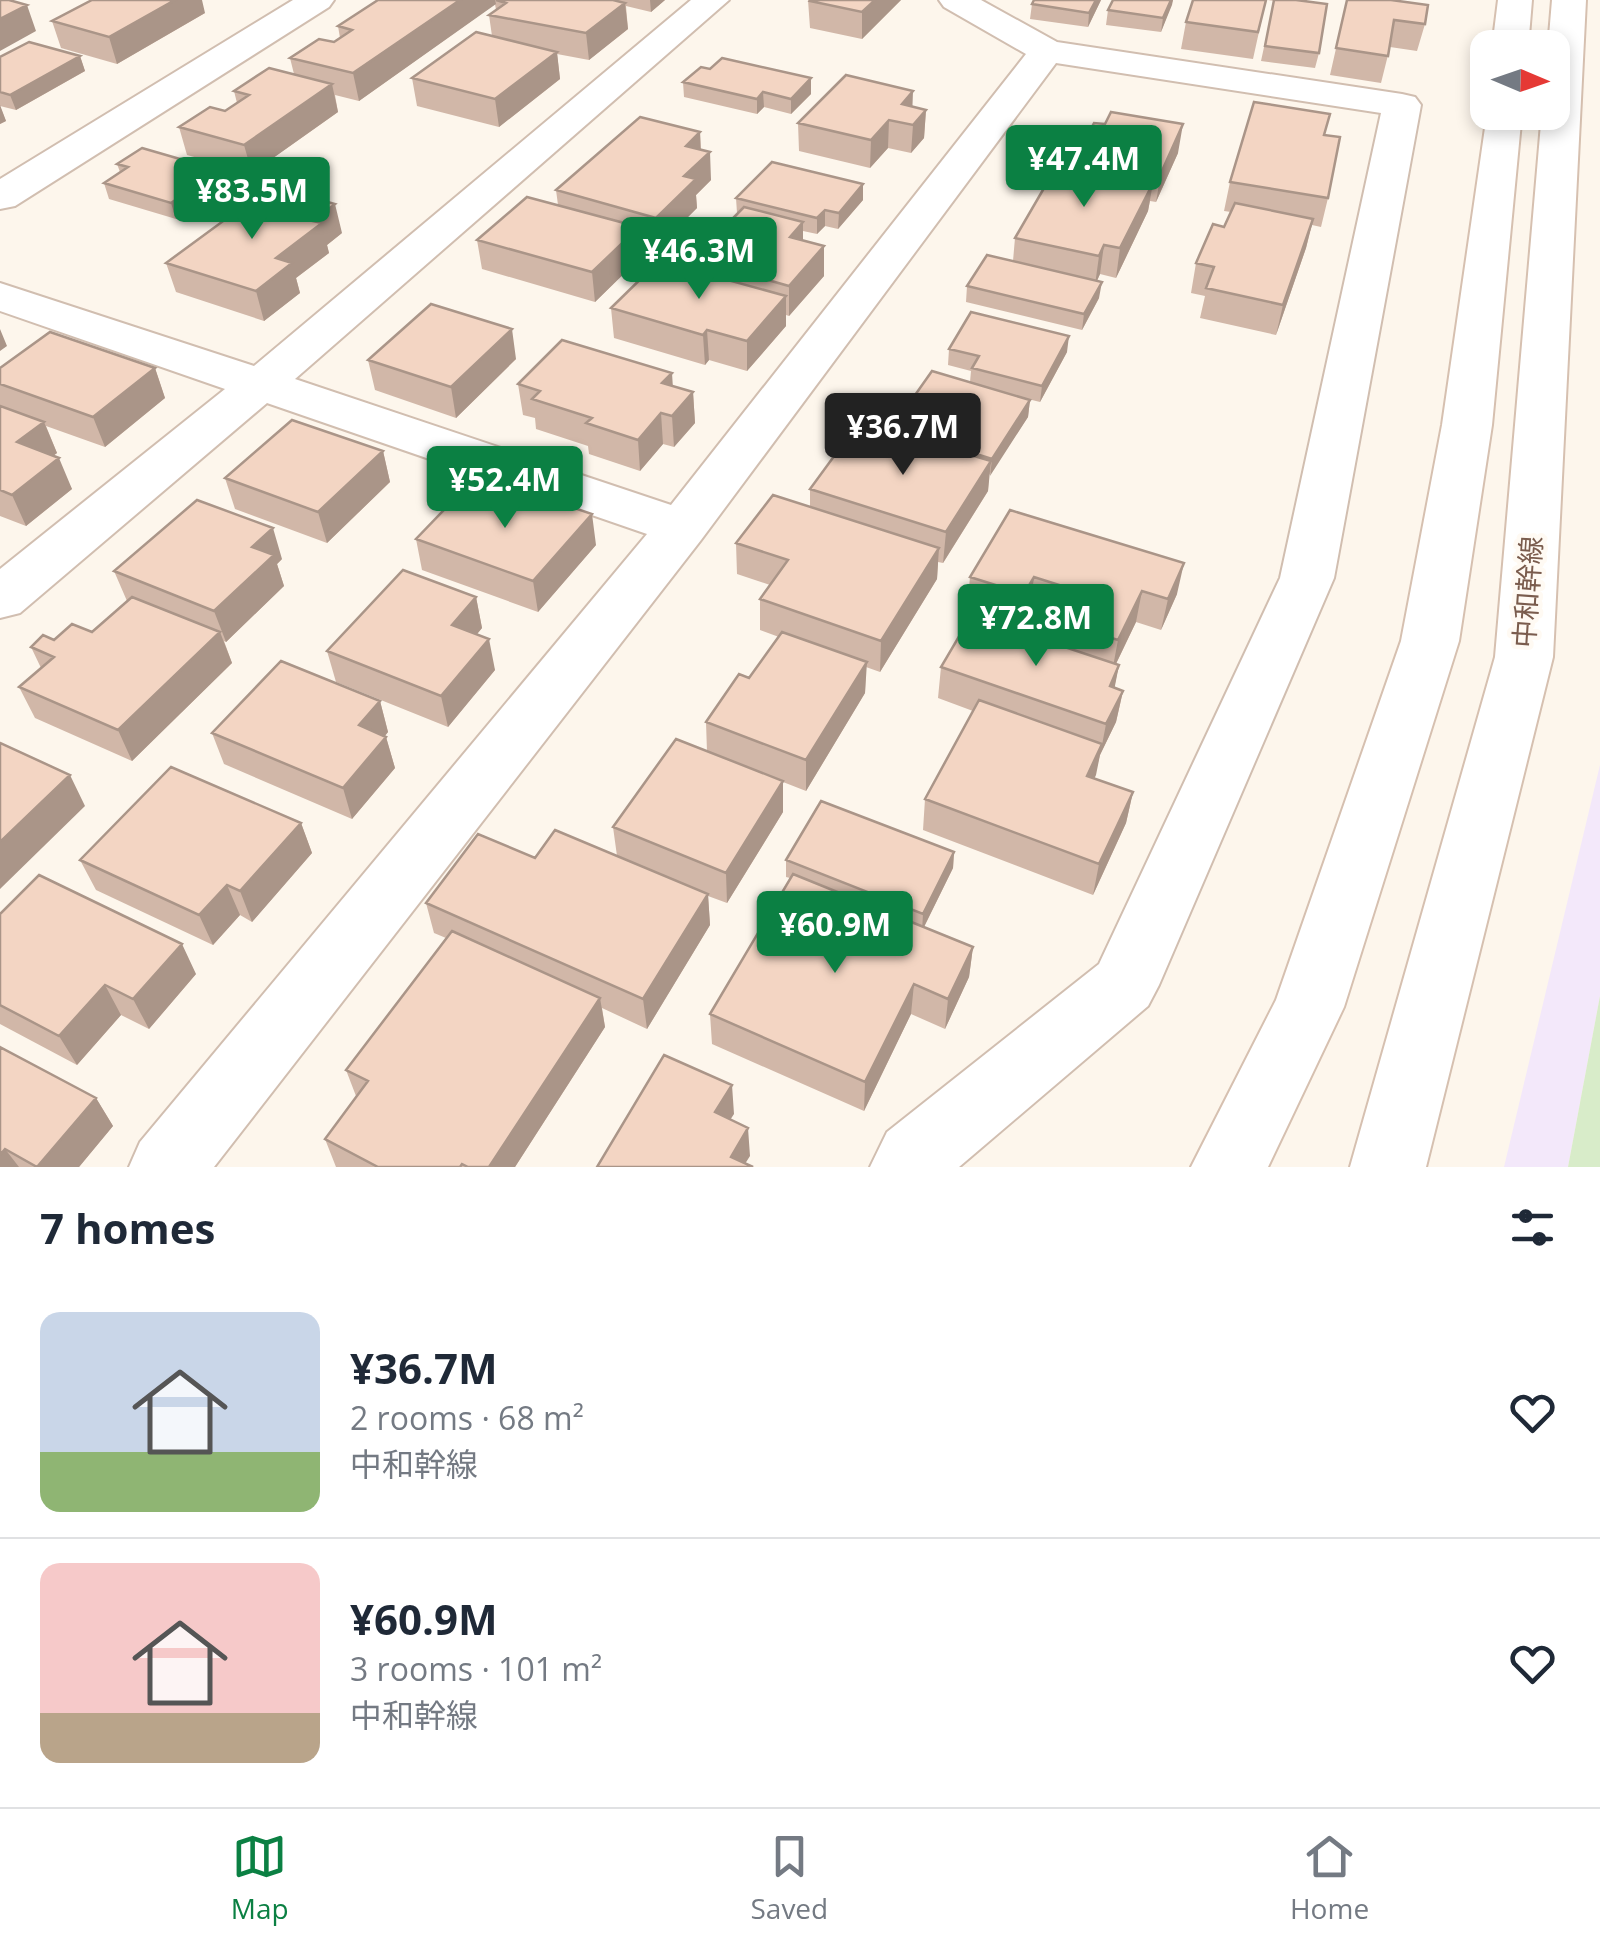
<!DOCTYPE html>
<html lang="en">
<head>
<meta charset="utf-8">
<style>
  :root { --surface:#fff; --page:#f2f2f3; --text:#1f2937; --muted:#747a83; --line:#e0e1e3; --accent:#0b8043 }
  body { margin:0; font-family:"Open Sans","Noto Sans JP",sans-serif; background:var(--page); color:var(--text); height:100vh; display:flex; flex-direction:column; font-size:38px; white-space:nowrap }
  * { box-sizing:border-box; margin:0 }
  p { font-size:32px; color:var(--muted) }
  .icon { flex:none; width:55px; height:55px; fill:none; stroke:currentColor; stroke-width:2; stroke-linecap:round; stroke-linejoin:round }
  .map { position:relative; height:1167px; overflow:hidden }
  .details { display:flex; flex-direction:column; background:var(--surface); flex:1 }
  .details>* { flex:none }
  .needle { width:65px; rotate:92deg }
  .controls { position:absolute; left:1470px; top:30px; display:grid; gap:20px }
  .controls a { display:grid; place-items:center; width:100px; height:100px; border-radius:20px; background:var(--surface); box-shadow:0 5px 15px #0003; font-size:50px }
  .price { position:absolute; translate:-50% -85px; padding:0 22px; border-radius:10px; background:var(--accent); color:#fff; font-size:32px; line-height:65px; filter:drop-shadow(0 2px 5px #0008) }
  .price::after { content:''; position:absolute; left:50%; top:60px; width:30px; height:22px; margin-left:-15px; background:inherit; clip-path:polygon(0 0,100% 0,50% 100%) }
  .price.current { background:#222; color:#fff }
  ul { padding:0; list-style:none }
  li { display:flex; align-items:center; gap:30px; height:250px; padding:0 40px }
  li+li { border-top:2px solid var(--line) }
  li span { display:grid; place-items:center; flex:none; width:280px; height:200px; border-radius:20px; color:#555 }
  li>.icon { margin-inline-start:auto }
  span .icon { width:120px; height:120px; fill:#fffc; stroke-width:1 }
  li b { font-size:42px }
  h2 { display:flex; justify-content:space-between; align-items:center; height:120px; padding:0 40px; font-size:42px }
  .tabs { display:flex; justify-content:space-around; align-items:center; height:140px; border-top:2px solid var(--line); background:var(--surface); font-size:28px; color:var(--muted) }
  .tabs a { display:grid; justify-items:center; gap:5px }
  .tabs .current { color:var(--accent) }
  .map>svg:first-child { display:block }
</style>
</head>
<body>
<div class="map">
<svg width="1600" height="1167" viewBox="0 0 1600 1167">
  <rect width="100%" height="100%" fill="#fdf6ec"/>
  <!-- education -->
  <path fill="#f3e8fa" d="M 1600,765 L 1600,996 L 1568,1167 L 1504,1167 Z"/>
  <!-- green -->
  <path fill="#d8ecc9" d="M 1600,996 L 1600,1167 L 1568,1167 Z"/>
  <g fill="none" stroke-linecap="round" stroke-linejoin="round">
    <!-- minor casing -->
    <g stroke="#d1beb0" stroke-width="4">
      <path id="minor" d="M 293,0 L 334,0 L 329,7 L 15,206 L 0,209 L 0,179 Z
        M 691,0 L 729,0 L 295,379 L 671,505 L 1026,54 L 944,7 L 939,0 L 981,0 L 1057,42 L 1402,94 L 1415,97 L 1421,105 L 1334,578 L 1159,985 L 1148,1006 L 959,1167 L 870,1167 L 887,1132 L 1099,964 L 1280,578 L 1381,113 L 1056,63 L 701,540 L 214,1167 L 129,1167 L 140,1142 L 647,534 L 267,403 L 20,613 L 0,618 L 0,569 L 225,389 L 0,311 L 0,283 L 254,366 Z"/>
    </g>
    <!-- secondary casing -->
    <g stroke="#d6c0b0" stroke-width="4">
      <path id="secondary" d="M 1498,0 L 1532,0 L 1528,48 L 1492,48 Z
        M 1552,0 L 1586,0 L 1553,657 L 1426,1167 L 1350,1167 L 1495,657 L 1542,112 L 1552,112 L 1552,48 L 1548,48 Z
        M 1488,107 L 1488,112 L 1522,112 L 1492,425 L 1459,641 L 1344,1007 L 1268,1167 L 1191,1167 L 1276,1000 L 1401,641 L 1442,425 Z"/>
    </g>
    <!-- minor -->
    <use href="#minor" fill="#fff" fill-rule="evenodd"/>
    <!-- secondary -->
    <use href="#secondary" fill="#fff" fill-rule="evenodd"/>
  </g>
  <!-- wall -->
  <path fill="#d1b7a8" d="M 378,0 L 665,0 L 651,12 L 626,6 L 628,29 L 589,60 L 557,54 L 560,79 L 499,127 L 417,106 L 412,78 L 492,36 L 489,15 L 496,10 L 495,4 L 359,101 L 335,95 L 338,112 L 252,173 L 187,155 L 179,127 L 225,111 L 237,103 L 234,91 L 294,74 L 290,58 L 334,42 L 340,38 L 338,26 Z
    M 808,0 L 901,0 L 862,39 L 810,28 Z
    M 1034,0 L 1101,0 L 1088,27 L 1030,19 L 1032,4 Z
    M 1113,0 L 1173,0 L 1161,32 L 1106,25 L 1108,10 Z
    M 1266,0 L 1253,59 L 1181,49 L 1186,22 Z
    M 1268,0 L 1307,0 L 1319,53 L 1315,68 L 1261,61 L 1274,1 Z
    M 1347,0 L 1425,24 L 1417,51 L 1390,47 L 1381,83 L 1330,75 Z
    M 205,13 L 117,64 L 61,48 L 52,21 Z
    M 80,56 L 85,71 L 16,110 L 0,106 L 6,121 L 0,124 L 0,57 Z
    M 710,69 L 811,78 L 811,94 L 791,114 L 764,107 L 757,114 L 684,97 L 683,82 Z
    M 913,107 L 926,110 L 924,138 L 911,153 L 888,148 L 870,168 L 799,151 L 798,123 Z
    M 700,132 L 701,150 L 711,180 L 696,195 L 697,208 L 658,247 L 640,242 L 641,257 L 595,302 L 482,269 L 477,240 L 558,205 L 556,190 Z
    M 1324,135 L 1328,198 L 1321,227 L 1312,225 L 1306,248 L 1276,335 L 1200,318 L 1205,296 L 1191,293 L 1196,263 L 1224,227 L 1231,212 L 1224,211 L 1230,182 Z
    M 1178,153 L 1156,202 L 1150,201 L 1148,211 L 1116,278 L 1100,274 L 1097,281 L 1099,298 L 1082,330 L 966,302 L 967,286 L 1013,261 L 1015,238 L 1075,167 L 1076,157 Z
    M 117,164 L 218,170 L 222,186 L 176,219 L 109,199 L 104,183 L 120,172 Z
    M 863,184 L 863,200 L 838,229 L 825,226 L 817,234 L 803,231 L 803,241 L 824,246 L 824,276 L 789,316 L 786,315 L 786,326 L 747,371 L 709,360 L 705,365 L 614,338 L 611,308 L 694,270 L 693,259 L 737,213 L 736,198 Z
    M 342,233 L 327,245 L 329,253 L 296,278 L 300,293 L 264,321 L 176,292 L 166,263 Z
    M 949,349 L 1067,352 L 1040,402 L 1024,398 L 1030,400 L 1028,417 L 989,475 L 988,491 L 943,563 L 938,562 L 937,579 L 880,672 L 866,667 L 865,693 L 806,791 L 783,782 L 783,812 L 727,903 L 708,896 L 710,925 L 647,1029 L 602,1008 L 605,1027 L 515,1167 L 336,1167 L 325,1139 L 356,1096 L 346,1070 L 446,938 L 434,933 L 426,903 L 535,858 L 617,856 L 613,827 L 707,752 L 706,722 L 749,678 L 779,637 L 760,630 L 760,599 L 770,585 L 737,574 L 736,543 L 810,507 L 810,489 L 912,447 L 923,440 L 923,437 L 930,429 L 907,422 L 908,405 L 970,382 L 971,371 L 948,365 Z
    M 516,359 L 456,418 L 375,390 L 368,360 Z
    M 0,368 L 155,368 L 165,398 L 105,447 L 46,426 L 57,453 L 53,456 L 72,489 L 26,526 L 0,516 Z
    M 518,384 L 673,387 L 693,392 L 695,423 L 674,447 L 663,444 L 640,471 L 589,454 L 588,446 L 536,429 L 535,418 L 523,415 Z
    M 383,451 L 390,482 L 327,543 L 235,509 L 225,478 Z
    M 1010,510 L 1177,594 L 1161,630 L 1136,622 L 1116,664 L 1119,665 L 1114,688 L 1123,691 L 1116,722 L 1100,755 L 1094,778 L 1133,792 L 1126,823 L 1093,895 L 923,830 L 925,799 L 973,711 L 938,698 L 941,667 L 1055,644 L 1060,618 L 1030,608 L 1020,625 L 967,608 L 970,577 Z
    M 416,539 L 596,545 L 538,612 L 422,570 Z
    M 282,559 L 277,564 L 284,586 L 226,642 L 224,641 L 232,663 L 132,761 L 35,718 L 19,687 L 41,668 L 31,647 L 54,640 L 92,632 L 127,601 L 114,571 Z
    M 476,597 L 482,628 L 477,634 L 495,670 L 448,727 L 336,682 L 327,651 Z
    M 380,701 L 388,732 L 385,736 L 386,737 L 395,768 L 352,819 L 224,764 L 212,733 Z
    M 301,823 L 312,853 L 252,922 L 240,915 L 213,945 L 96,890 L 80,860 Z
    M 954,852 L 953,868 L 924,927 L 973,947 L 969,977 L 945,1029 L 911,1014 L 864,1111 L 712,1044 L 710,1014 L 790,878 L 786,877 L 786,860 Z
    M 0,914 L 196,974 L 149,1029 L 121,1015 L 77,1065 L 0,1024 Z
    M 0,1047 L 96,1098 L 113,1126 L 79,1167 L 0,1167 Z"/>
  <!-- shaded-wall -->
  <path fill="#aa9588" d="M 175,0 L 202,0 L 205,13 L 117,64 L 109,37 Z
    M 460,0 L 495,0 L 496,4 L 359,101 L 353,73 Z
    M 650,0 L 665,0 L 651,12 Z
    M 875,0 L 901,0 L 862,39 L 862,12 Z
    M 1096,0 L 1101,0 L 1088,27 L 1089,13 Z
    M 1171,0 L 1173,0 L 1172,5 L 1161,32 L 1163,18 Z
    M 625,3 L 628,29 L 589,60 L 586,33 Z
    M 27,5 L 36,31 L 0,51 L 0,19 Z
    M 557,52 L 560,79 L 499,127 L 495,99 Z
    M 80,56 L 85,71 L 16,110 L 10,95 Z
    M 811,78 L 811,94 L 791,114 L 791,99 Z
    M 332,84 L 338,112 L 252,173 L 244,145 Z
    M 913,91 L 912,119 L 902,104 Z
    M 763,92 L 764,107 L 757,114 L 757,99 Z
    M 0,105 L 6,121 L 0,124 Z
    M 926,110 L 924,138 L 911,153 L 913,125 Z
    M 889,120 L 888,148 L 870,168 L 871,140 Z
    M 1183,124 L 1178,153 L 1156,202 L 1161,173 Z
    M 700,132 L 701,160 L 710,152 L 711,180 L 696,195 L 697,208 L 658,247 L 656,218 L 686,146 Z
    M 218,170 L 222,186 L 176,219 L 171,203 Z
    M 1153,183 L 1148,211 L 1116,278 L 1120,248 Z
    M 863,184 L 863,200 L 838,229 L 839,213 Z
    M 335,204 L 342,233 L 327,245 L 329,253 L 296,278 L 300,293 L 264,321 L 256,291 L 276,258 L 313,221 Z
    M 825,210 L 825,226 L 817,234 L 817,218 Z
    M 1313,219 L 1306,248 L 1276,335 L 1283,305 Z
    M 803,222 L 803,251 L 790,237 Z
    M 639,227 L 641,257 L 595,302 L 592,272 Z
    M 1104,245 L 1100,274 L 1095,285 L 1099,256 Z
    M 824,246 L 824,276 L 789,316 L 789,286 Z
    M 1102,282 L 1099,298 L 1082,330 L 1084,314 Z
    M 786,296 L 786,326 L 747,371 L 747,341 Z
    M 0,329 L 7,346 L 0,351 Z
    M 512,329 L 516,359 L 456,418 L 451,387 Z
    M 707,330 L 709,360 L 705,365 L 703,335 Z
    M 1069,336 L 1067,352 L 1040,402 L 1042,386 Z
    M 155,368 L 165,398 L 105,447 L 93,417 Z
    M 672,373 L 674,404 L 662,383 Z
    M 693,392 L 695,423 L 674,447 L 672,416 Z
    M 1030,400 L 1028,417 L 990,476 L 992,459 Z
    M 661,413 L 663,444 L 640,471 L 638,440 Z
    M 44,422 L 57,453 L 30,473 L 17,442 Z
    M 383,451 L 390,482 L 327,543 L 318,512 Z
    M 59,458 L 72,489 L 26,526 L 12,495 Z
    M 991,461 L 988,491 L 943,563 L 946,532 Z
    M 592,514 L 596,545 L 538,612 L 533,581 Z
    M 273,528 L 282,559 L 277,564 L 284,586 L 226,642 L 214,611 L 252,547 Z
    M 939,548 L 937,579 L 880,672 L 881,641 Z
    M 1184,563 L 1177,594 L 1161,630 L 1168,599 Z
    M 1034,577 L 1030,608 L 1020,625 L 1024,594 Z
    M 1142,591 L 1136,622 L 1112,672 L 1118,640 Z
    M 476,597 L 482,628 L 459,656 L 452,625 Z
    M 220,632 L 232,663 L 132,761 L 118,730 Z
    M 489,639 L 495,670 L 448,727 L 441,696 Z
    M 867,662 L 865,693 L 806,791 L 806,760 Z
    M 1119,665 L 1113,696 L 1110,686 Z
    M 1123,691 L 1116,722 L 1100,755 L 1096,775 L 1081,807 L 1087,776 L 1102,745 L 1106,724 Z
    M 380,701 L 388,732 L 368,756 L 359,725 Z
    M 386,737 L 395,768 L 352,819 L 343,788 Z
    M 70,775 L 85,806 L 0,889 L 0,842 Z
    M 783,781 L 783,812 L 727,903 L 726,873 Z
    M 1133,792 L 1126,823 L 1093,895 L 1099,864 Z
    M 301,823 L 312,853 L 252,922 L 240,891 Z
    M 954,852 L 953,868 L 922,931 L 923,914 Z
    M 227,885 L 240,915 L 213,945 L 199,915 Z
    M 708,894 L 710,925 L 647,1029 L 643,999 Z
    M 182,944 L 196,974 L 149,1029 L 133,999 Z
    M 973,947 L 969,977 L 945,1029 L 948,999 Z
    M 914,984 L 911,1014 L 864,1111 L 865,1082 Z
    M 105,985 L 121,1015 L 77,1065 L 59,1036 Z
    M 600,998 L 605,1027 L 515,1167 L 489,1167 Z
    M 732,1085 L 734,1114 L 717,1140 L 715,1112 Z
    M 96,1098 L 113,1126 L 79,1167 L 37,1167 Z
    M 748,1128 L 750,1156 L 743,1167 L 731,1157 Z
    M 5,1149 L 19,1167 L 0,1167 L 0,1155 Z"/>
  <!-- building -->
  <path fill="#f3d5c3" stroke="#aa9588" stroke-width="2.5" d="M 0,0 L 9,0 L 27,5 L 0,19 Z
    M 92,0 L 175,0 L 109,37 L 52,21 Z
    M 378,0 L 460,0 L 353,73 L 290,58 L 319,39 L 334,42 L 352,30 L 338,26 Z
    M 496,0 L 613,0 L 625,3 L 586,33 L 489,15 L 506,3 Z
    M 811,0 L 875,0 L 862,12 L 810,1 Z
    M 1034,0 L 1096,0 L 1089,13 L 1032,4 Z
    M 1113,0 L 1171,0 L 1163,18 L 1108,10 Z
    M 1193,0 L 1266,0 L 1258,32 L 1186,22 Z
    M 1274,0 L 1296,0 L 1327,4 L 1319,53 L 1265,46 Z
    M 1347,0 L 1391,0 L 1428,5 L 1425,24 L 1394,20 L 1388,56 L 1336,48 Z
    M 476,32 L 557,52 L 495,99 L 412,78 Z
    M 29,42 L 80,56 L 10,95 L 0,92 L 0,57 Z
    M 722,58 L 811,78 L 791,99 L 763,92 L 757,99 L 683,82 L 701,67 L 710,69 Z
    M 269,68 L 332,84 L 244,145 L 179,127 L 210,107 L 225,111 L 249,95 L 234,91 Z
    M 846,75 L 913,91 L 902,104 L 926,110 L 913,125 L 889,120 L 871,140 L 798,123 Z
    M 1254,102 L 1330,114 L 1324,135 L 1340,137 L 1328,198 L 1230,182 Z
    M 1111,112 L 1183,124 L 1161,173 L 1076,157 L 1094,123 L 1105,124 Z
    M 640,117 L 700,132 L 686,146 L 710,152 L 684,176 L 696,179 L 656,218 L 556,190 Z
    M 142,148 L 218,170 L 171,203 L 104,183 L 128,167 L 117,164 Z
    M 772,162 L 863,184 L 839,213 L 825,210 L 817,218 L 736,198 Z
    M 1058,164 L 1153,183 L 1120,248 L 1104,245 L 1099,256 L 1015,238 Z
    M 299,194 L 335,204 L 313,221 L 322,223 L 276,258 L 292,263 L 256,291 L 166,263 L 249,202 L 278,210 Z
    M 527,197 L 639,227 L 592,272 L 477,240 Z
    M 1235,203 L 1313,219 L 1283,305 L 1206,288 L 1214,267 L 1196,263 L 1213,224 L 1224,227 Z
    M 744,207 L 803,222 L 790,237 L 824,246 L 789,286 L 693,259 Z
    M 987,255 L 1102,282 L 1084,314 L 967,286 Z
    M 659,261 L 786,296 L 747,341 L 707,330 L 703,335 L 611,308 Z
    M 431,304 L 512,329 L 451,387 L 368,360 Z
    M 971,312 L 1069,336 L 1042,386 L 972,368 L 979,356 L 949,349 Z
    M 50,332 L 155,368 L 93,417 L 0,384 L 0,368 Z
    M 562,340 L 672,373 L 662,383 L 693,392 L 672,416 L 661,413 L 638,440 L 586,423 L 592,418 L 532,399 L 540,391 L 518,384 Z
    M 932,371 L 1030,400 L 992,459 L 923,437 L 940,415 L 908,405 Z
    M 0,406 L 44,422 L 17,442 L 59,458 L 12,495 L 0,490 Z
    M 292,420 L 383,451 L 318,512 L 225,478 Z
    M 854,429 L 912,447 L 917,439 L 991,461 L 946,532 L 810,489 Z
    M 466,487 L 519,505 L 530,493 L 592,514 L 533,581 L 416,539 Z
    M 773,495 L 939,548 L 881,641 L 760,599 L 788,560 L 736,543 Z
    M 197,500 L 273,528 L 252,547 L 274,555 L 214,611 L 114,571 Z
    M 1010,510 L 1184,563 L 1168,599 L 1142,591 L 1118,640 L 1059,622 L 1075,590 L 1034,577 L 1024,594 L 970,577 Z
    M 403,570 L 476,597 L 452,625 L 489,639 L 441,696 L 327,651 Z
    M 132,597 L 220,632 L 118,730 L 19,687 L 54,657 L 31,647 L 43,635 L 54,640 L 72,624 L 92,632 Z
    M 971,616 L 1119,665 L 1110,686 L 1123,691 L 1106,724 L 941,667 Z
    M 782,632 L 867,662 L 806,760 L 706,722 L 739,674 L 749,678 Z
    M 281,661 L 380,701 L 359,725 L 386,737 L 343,788 L 212,733 Z
    M 979,700 L 1102,744 L 1087,776 L 1133,792 L 1099,864 L 925,799 Z
    M 676,739 L 783,781 L 726,873 L 613,827 Z
    M 0,743 L 70,775 L 0,842 Z
    M 171,767 L 301,823 L 240,891 L 227,885 L 199,915 L 80,860 Z
    M 821,801 L 954,852 L 923,914 L 786,860 Z
    M 555,830 L 708,894 L 643,999 L 426,903 L 478,834 L 535,858 Z
    M 793,874 L 973,947 L 948,999 L 914,984 L 865,1082 L 710,1014 Z
    M 39,875 L 182,944 L 133,999 L 105,985 L 59,1036 L 0,1005 L 0,914 Z
    M 452,931 L 600,998 L 489,1167 L 468,1167 L 462,1164 L 460,1167 L 378,1167 L 325,1139 L 368,1081 L 346,1070 Z
    M 0,1047 L 96,1098 L 37,1167 L 5,1149 L 0,1155 Z
    M 664,1055 L 732,1085 L 715,1112 L 748,1128 L 731,1157 L 753,1167 L 597,1167 Z"/>
  <g text-anchor="middle" stroke-width="9" stroke-linejoin="round" paint-order="stroke">
    <!-- street labels -->
    <g font-size="28" fill="#7a5c4d" stroke="#fffaf3">
      <text transform="translate(1528 592) rotate(-86)" y="10">中和幹線</text>
    </g>
  </g>
</svg>
<div class="controls">
<a><svg class="needle" viewBox="-14 -14 28 28"><path d="M0-13l5 13h-10z" fill="#e53935"/><path d="M0 13l5-13h-10z" fill="#747a83"/></svg></a>
</div>
<b class="price" style="left:1084px;top:210px">¥47.4M</b>
<b class="price" style="left:252px;top:242px">¥83.5M</b>
<b class="price" style="left:699px;top:302px">¥46.3M</b>
<b class="price current" style="left:903px;top:478px">¥36.7M</b>
<b class="price" style="left:505px;top:531px">¥52.4M</b>
<b class="price" style="left:1036px;top:669px">¥72.8M</b>
<b class="price" style="left:835px;top:976px">¥60.9M</b>
</div>
<section class="details">
<h2>7 homes<svg class="icon" aria-label="filters" viewBox="0 0 24 24"><path d="M4 7h16M4 17h16"/><circle cx="9" cy="7" r="2"/><circle cx="15" cy="17" r="2"/></svg></h2>
<ul>
<li><span style="background:linear-gradient(#c9d6e8 70%,#8fb573 0)"><svg class="icon" aria-label="home" viewBox="0 0 24 24"><path d="M3 11l9-7 9 7M6 9v11h12V9"/></svg></span><div><b>¥36.7M</b><p>2 rooms · 68 m²</p><p>中和幹線</p></div><svg class="icon" aria-label="heart" viewBox="0 0 24 24"><path d="M12 20l-8-8c-3-5 5-10 8-4 3-6 11-1 8 4z"/></svg></li>
<li><span style="background:linear-gradient(#f6c9c9 75%,#b9a48a 0)"><svg class="icon" aria-label="home" viewBox="0 0 24 24"><path d="M3 11l9-7 9 7M6 9v11h12V9"/></svg></span><div><b>¥60.9M</b><p>3 rooms · 101 m²</p><p>中和幹線</p></div><svg class="icon" aria-label="heart" viewBox="0 0 24 24"><path d="M12 20l-8-8c-3-5 5-10 8-4 3-6 11-1 8 4z"/></svg></li>
</ul>
</section>
<nav class="tabs">
<a class="current"><svg class="icon" aria-label="map" viewBox="0 0 24 24"><path d="M3 6l6-2 6 2 6-2v14l-6 2-6-2-6 2zM9 4v14M15 6v14"/></svg>Map</a>
<a><svg class="icon" aria-label="saved" viewBox="0 0 24 24"><path d="M7 4h10v16l-5-4-5 4z"/></svg>Saved</a>
<a><svg class="icon" aria-label="home" viewBox="0 0 24 24"><path d="M3 11l9-7 9 7M6 9v11h12V9"/></svg>Home</a>
</nav>
</body>
</html>
